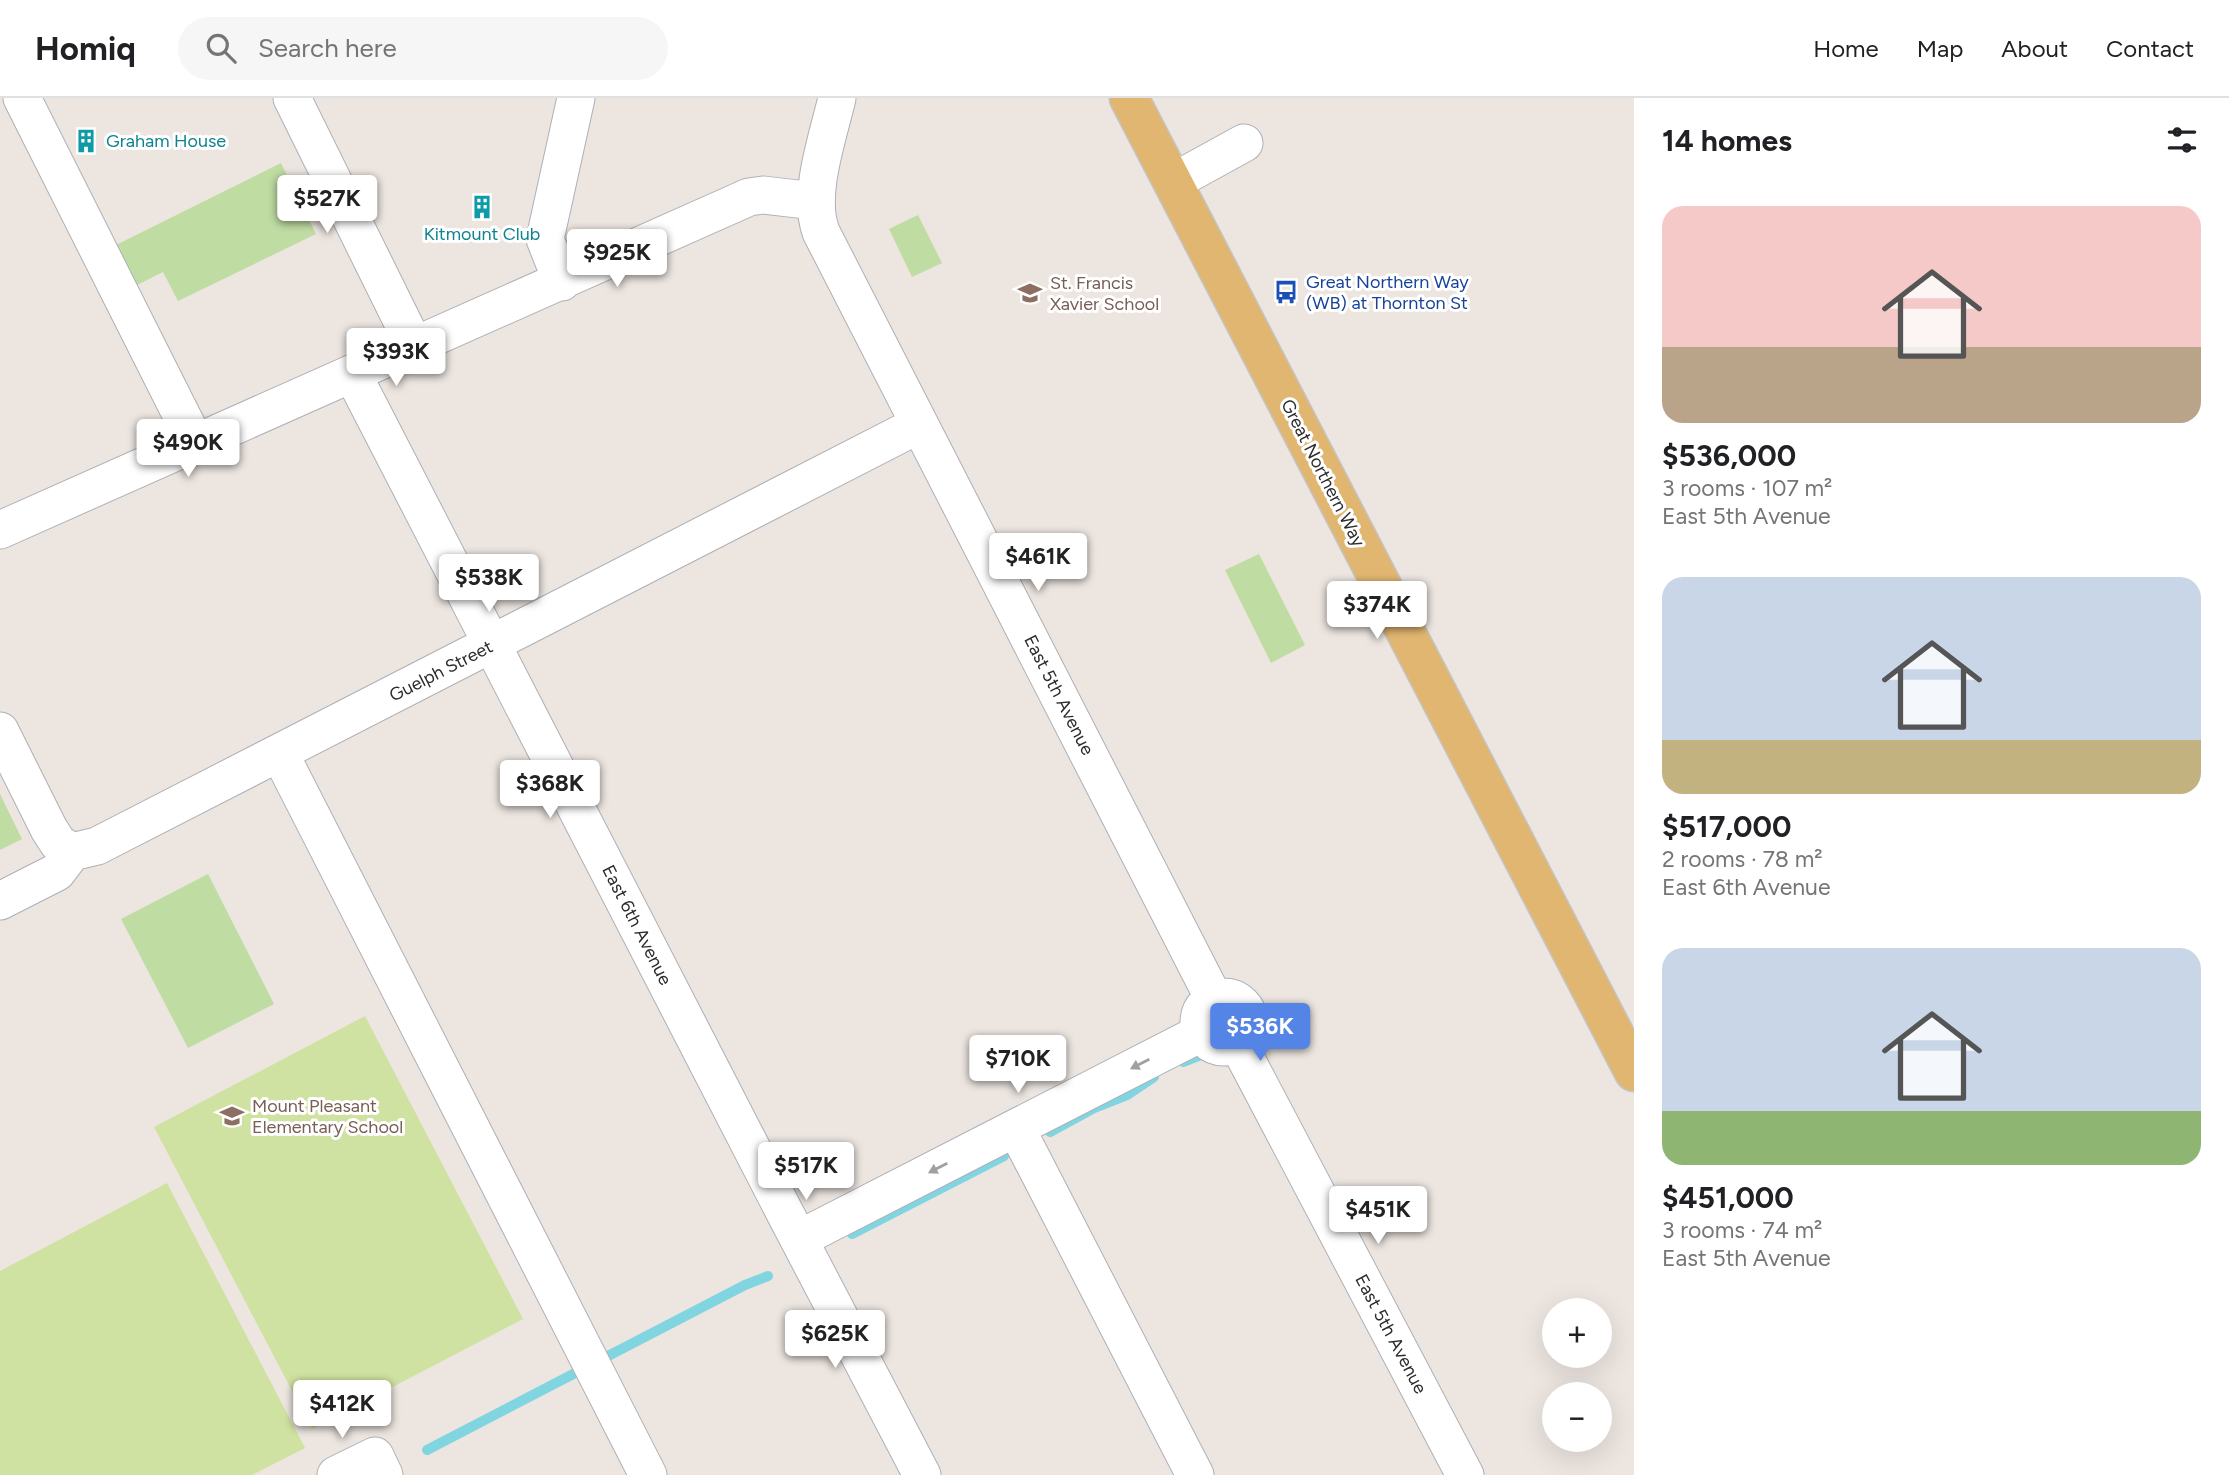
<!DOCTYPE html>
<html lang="en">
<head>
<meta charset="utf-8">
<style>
  :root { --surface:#fff; --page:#f6f6f6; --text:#202124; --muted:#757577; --line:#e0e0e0; --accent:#5484e5 }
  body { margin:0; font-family:Figtree,sans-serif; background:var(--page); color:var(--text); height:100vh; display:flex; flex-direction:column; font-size:26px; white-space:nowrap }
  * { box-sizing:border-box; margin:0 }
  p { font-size:23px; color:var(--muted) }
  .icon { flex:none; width:38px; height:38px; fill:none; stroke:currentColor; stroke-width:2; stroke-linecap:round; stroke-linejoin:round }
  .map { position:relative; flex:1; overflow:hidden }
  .panel { display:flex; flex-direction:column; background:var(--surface); width:595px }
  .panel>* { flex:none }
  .fabs { position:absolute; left:1542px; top:1200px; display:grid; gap:14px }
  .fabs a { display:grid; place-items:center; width:70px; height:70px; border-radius:50%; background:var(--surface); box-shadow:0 7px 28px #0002; font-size:35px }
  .price { position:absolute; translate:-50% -60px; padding:0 16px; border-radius:7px; background:#fff; color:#222; font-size:23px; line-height:46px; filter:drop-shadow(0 2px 4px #0008) }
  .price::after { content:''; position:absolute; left:50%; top:42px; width:21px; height:16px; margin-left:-10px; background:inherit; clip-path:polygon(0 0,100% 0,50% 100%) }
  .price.current { background:var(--accent); color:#fff }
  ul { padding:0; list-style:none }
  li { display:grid; align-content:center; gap:14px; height:371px; padding:0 28px }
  li span { display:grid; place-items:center; height:217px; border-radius:21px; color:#555 }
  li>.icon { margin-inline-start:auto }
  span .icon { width:126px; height:126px; fill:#fffc; stroke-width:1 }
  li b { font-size:30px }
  h2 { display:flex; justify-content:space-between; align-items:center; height:84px; padding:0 28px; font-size:30px }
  header { display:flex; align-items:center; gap:42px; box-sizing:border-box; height:98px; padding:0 35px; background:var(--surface); border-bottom:2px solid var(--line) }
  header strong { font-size:33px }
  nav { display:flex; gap:38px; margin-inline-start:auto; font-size:24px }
  .search { width:490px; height:63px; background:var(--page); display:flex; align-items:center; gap:18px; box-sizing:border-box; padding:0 24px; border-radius:38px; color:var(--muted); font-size:26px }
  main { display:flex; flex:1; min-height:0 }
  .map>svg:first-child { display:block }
</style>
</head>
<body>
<header>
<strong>Homiq</strong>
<div class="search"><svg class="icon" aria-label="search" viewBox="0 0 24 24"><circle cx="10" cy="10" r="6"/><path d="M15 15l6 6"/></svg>Search here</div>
<nav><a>Home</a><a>Map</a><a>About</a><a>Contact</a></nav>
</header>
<main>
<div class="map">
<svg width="1634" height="1377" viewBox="0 0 1634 1377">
  <rect width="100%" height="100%" fill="#ece5e0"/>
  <!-- green -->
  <path fill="#bfdca3" d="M 281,65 L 316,136 L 178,203 L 163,174 L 133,189 L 112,149 Z
    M 918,117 L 942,165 L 912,179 L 889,131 Z
    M 1259,456 L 1305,547 L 1271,565 L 1225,472 Z
    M 0,696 L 22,741 L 0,752 Z
    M 208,776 L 274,906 L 188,950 L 121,821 Z"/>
  <!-- pitch -->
  <path fill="#d0e2a1" d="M 365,918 L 523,1221 L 312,1331 L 154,1029 Z
    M 167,1085 L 305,1350 L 252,1377 L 0,1377 L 0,1173 Z"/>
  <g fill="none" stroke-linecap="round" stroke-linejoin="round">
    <!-- stream -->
    <path stroke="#80d5e1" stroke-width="10" d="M 1183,964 L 1201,957
      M 1050,1034 L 1094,1010 L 1127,997 L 1154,979
      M 852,1136 L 1004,1058
      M 608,1258 L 745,1187 L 768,1178
      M 427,1352 L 579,1273"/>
    <!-- minor casing -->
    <g stroke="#adb0b7" stroke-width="39">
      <path id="minor" d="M 22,0 L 196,346
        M 292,0 L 415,249
        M 837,0 C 828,39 807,96 821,134 L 1214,901
        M 1173,84 L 1244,45
        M 562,184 L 545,141 L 576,0
        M 353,277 L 785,1115 L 922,1377
        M 0,432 L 749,99 L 763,97 L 815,103
        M 0,633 L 49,731 L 58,745 L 72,754
        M 280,656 L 648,1377
        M 72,754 L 97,748 L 918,327
        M 0,803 L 57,774 L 72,754
        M1199 924a25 25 0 1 1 50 0a25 25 0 1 1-50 0Z
        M 1238,946 L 1465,1377
        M 1016,1030 L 1195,1377
        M 799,1141 L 1201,935
        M 336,1377 L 375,1358 L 384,1377"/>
    </g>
    <!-- major casing -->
    <g stroke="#c4c4c4" stroke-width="41">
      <path id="major" d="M 1129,0 L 1634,974"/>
    </g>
    <!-- minor -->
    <use href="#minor" stroke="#fff" stroke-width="37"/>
    <!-- major -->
    <use href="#major" stroke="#e1b670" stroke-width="38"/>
  </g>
  <!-- one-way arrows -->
  <defs><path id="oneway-solid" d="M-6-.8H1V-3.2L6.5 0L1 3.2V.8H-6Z" transform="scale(1.75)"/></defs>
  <g fill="#a0a0a0">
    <use href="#oneway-solid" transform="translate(1140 966) rotate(153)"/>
    <use href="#oneway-solid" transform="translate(938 1070) rotate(153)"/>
  </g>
  <!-- icons -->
  <defs>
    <g id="building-bare" transform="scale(1.89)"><path d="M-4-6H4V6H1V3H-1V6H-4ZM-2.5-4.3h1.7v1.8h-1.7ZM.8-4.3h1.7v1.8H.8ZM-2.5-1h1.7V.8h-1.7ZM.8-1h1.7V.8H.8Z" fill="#0f9aa8" stroke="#fff" stroke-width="2.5" paint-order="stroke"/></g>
    <g id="bus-bare" transform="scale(1.89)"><path d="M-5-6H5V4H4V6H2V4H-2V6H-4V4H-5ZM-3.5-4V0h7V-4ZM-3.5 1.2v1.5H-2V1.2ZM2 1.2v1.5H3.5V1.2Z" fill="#1a4fb4" stroke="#fff" stroke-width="2.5" paint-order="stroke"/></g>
    <g id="school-bare" transform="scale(1.89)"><path d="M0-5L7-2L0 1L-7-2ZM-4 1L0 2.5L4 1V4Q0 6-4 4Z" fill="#8d6e63" stroke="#fff" stroke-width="2.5" paint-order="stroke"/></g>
  </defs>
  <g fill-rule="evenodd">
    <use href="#building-bare" x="86" y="43"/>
    <use href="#building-bare" x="482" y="109"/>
    <use href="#bus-bare" x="1286" y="194"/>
    <use href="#school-bare" x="1030" y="195"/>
    <use href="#school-bare" x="232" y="1018"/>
  </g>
  <g text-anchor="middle" stroke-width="6" stroke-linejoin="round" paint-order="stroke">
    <!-- culture labels -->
    <g font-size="18" fill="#0d838f" stroke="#fff" text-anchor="start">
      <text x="106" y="49">Graham House</text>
      <text x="482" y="142" text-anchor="middle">Kitmount Club</text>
    </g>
    <!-- transit labels -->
    <g font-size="18" fill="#164399" stroke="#fff" text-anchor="start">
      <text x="1306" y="190">Great Northern Way<tspan x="1306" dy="21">(WB) at Thornton St</tspan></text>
    </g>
    <!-- education labels -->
    <g font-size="18" fill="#785e54" stroke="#fff" text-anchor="start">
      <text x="1050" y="191">St. Francis<tspan x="1050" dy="21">Xavier School</tspan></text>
      <text x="252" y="1014">Mount Pleasant<tspan x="252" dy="21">Elementary School</tspan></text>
    </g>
    <!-- street labels -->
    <g font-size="18" fill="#2c2c2c" stroke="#fff">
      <text transform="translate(1323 375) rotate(63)" y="6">Great Northern Way</text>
      <text transform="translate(441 573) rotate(-27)" y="6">Guelph Street</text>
      <text transform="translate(1059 597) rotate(63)" y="6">East 5th Avenue</text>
      <text transform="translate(637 827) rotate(63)" y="6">East 6th Avenue</text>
      <text transform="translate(1391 1236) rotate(62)" y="6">East 5th Avenue</text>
    </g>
  </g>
</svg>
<div class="fabs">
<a>+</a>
<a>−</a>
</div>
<b class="price" style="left:327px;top:137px">$527K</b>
<b class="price" style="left:617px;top:191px">$925K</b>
<b class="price" style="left:396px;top:290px">$393K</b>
<b class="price" style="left:188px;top:381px">$490K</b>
<b class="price" style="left:1038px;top:495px">$461K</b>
<b class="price" style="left:489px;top:516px">$538K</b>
<b class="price" style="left:1377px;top:543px">$374K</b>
<b class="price" style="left:550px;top:722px">$368K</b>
<b class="price current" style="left:1260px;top:965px">$536K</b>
<b class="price" style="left:1018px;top:997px">$710K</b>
<b class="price" style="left:806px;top:1104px">$517K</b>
<b class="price" style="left:1378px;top:1148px">$451K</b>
<b class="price" style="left:835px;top:1272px">$625K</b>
<b class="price" style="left:342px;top:1342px">$412K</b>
</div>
<section class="panel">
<h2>14 homes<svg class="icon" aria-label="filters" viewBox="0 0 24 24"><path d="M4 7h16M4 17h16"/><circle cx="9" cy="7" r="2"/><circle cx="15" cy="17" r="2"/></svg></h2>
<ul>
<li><span style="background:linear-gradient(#f6c9c9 65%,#b9a48a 0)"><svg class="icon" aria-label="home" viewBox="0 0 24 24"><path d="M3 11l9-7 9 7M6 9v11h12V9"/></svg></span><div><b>$536,000</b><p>3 rooms · 107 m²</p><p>East 5th Avenue</p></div></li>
<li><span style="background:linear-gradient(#c9d6e8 75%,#c2b280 0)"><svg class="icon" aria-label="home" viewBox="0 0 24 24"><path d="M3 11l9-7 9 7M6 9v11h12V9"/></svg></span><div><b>$517,000</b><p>2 rooms · 78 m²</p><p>East 6th Avenue</p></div></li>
<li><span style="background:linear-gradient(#c9d6e8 75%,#8fb573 0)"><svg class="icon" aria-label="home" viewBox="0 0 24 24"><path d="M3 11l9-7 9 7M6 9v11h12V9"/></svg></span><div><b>$451,000</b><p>3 rooms · 74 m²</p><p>East 5th Avenue</p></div></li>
</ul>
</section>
</main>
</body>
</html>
